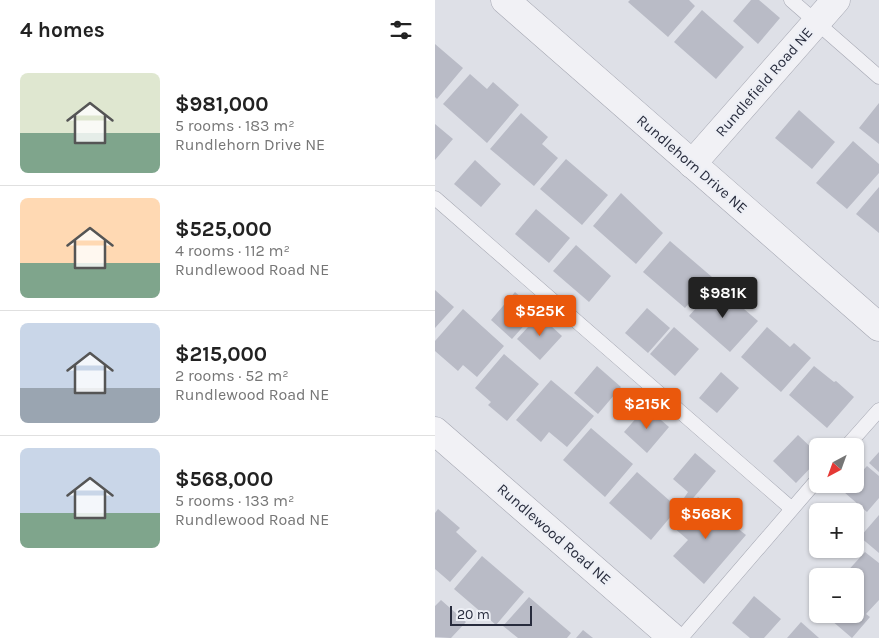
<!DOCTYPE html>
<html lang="en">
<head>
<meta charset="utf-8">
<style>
  :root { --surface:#fff; --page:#f2f2f2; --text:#222; --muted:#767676; --line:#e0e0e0; --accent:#ea580c }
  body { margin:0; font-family:Karla,sans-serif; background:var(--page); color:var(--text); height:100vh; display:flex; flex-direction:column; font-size:19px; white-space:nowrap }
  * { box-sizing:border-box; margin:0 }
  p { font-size:16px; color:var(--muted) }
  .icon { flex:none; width:28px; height:28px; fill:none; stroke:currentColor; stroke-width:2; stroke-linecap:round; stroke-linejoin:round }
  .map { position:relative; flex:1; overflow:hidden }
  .drawer { display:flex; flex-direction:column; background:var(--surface); width:435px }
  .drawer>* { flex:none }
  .needle { width:32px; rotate:221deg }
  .tools { position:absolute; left:374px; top:438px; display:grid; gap:10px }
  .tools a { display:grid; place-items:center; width:55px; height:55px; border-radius:8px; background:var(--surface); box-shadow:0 1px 4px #0004; font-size:25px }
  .scale { position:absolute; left:15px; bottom:12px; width:82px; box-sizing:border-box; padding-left:5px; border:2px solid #282c3d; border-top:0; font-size:14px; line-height:18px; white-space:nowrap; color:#282c3d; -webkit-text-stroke:4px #edeff5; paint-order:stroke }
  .price { position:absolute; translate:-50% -42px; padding:0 11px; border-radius:5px; background:var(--accent); color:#fff; font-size:16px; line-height:32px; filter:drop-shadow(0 1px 2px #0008) }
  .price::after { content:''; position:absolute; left:50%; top:30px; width:15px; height:11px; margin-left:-8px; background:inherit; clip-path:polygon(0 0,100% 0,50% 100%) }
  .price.active { background:#222; color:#fff }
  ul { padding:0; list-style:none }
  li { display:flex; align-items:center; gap:15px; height:125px; padding:0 20px }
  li+li { border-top:1px solid var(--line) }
  li span { display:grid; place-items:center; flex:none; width:140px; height:100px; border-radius:8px; color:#555 }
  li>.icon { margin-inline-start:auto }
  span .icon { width:60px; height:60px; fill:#fffc; stroke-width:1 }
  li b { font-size:21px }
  h2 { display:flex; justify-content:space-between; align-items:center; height:60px; padding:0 20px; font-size:21px }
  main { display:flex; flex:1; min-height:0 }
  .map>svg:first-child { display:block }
</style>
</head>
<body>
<main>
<section class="drawer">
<h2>4 homes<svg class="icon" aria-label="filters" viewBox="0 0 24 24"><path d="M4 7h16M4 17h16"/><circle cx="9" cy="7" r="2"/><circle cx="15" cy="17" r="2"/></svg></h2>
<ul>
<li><span style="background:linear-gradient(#dfe7d0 60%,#7fa58c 0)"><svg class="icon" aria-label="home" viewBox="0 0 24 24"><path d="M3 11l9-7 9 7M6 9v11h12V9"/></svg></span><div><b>$981,000</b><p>5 rooms · 183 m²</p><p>Rundlehorn Drive NE</p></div></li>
<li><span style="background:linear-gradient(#ffd9b3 65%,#7fa58c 0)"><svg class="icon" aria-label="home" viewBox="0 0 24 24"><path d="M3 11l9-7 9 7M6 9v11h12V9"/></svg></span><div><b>$525,000</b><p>4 rooms · 112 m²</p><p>Rundlewood Road NE</p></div></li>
<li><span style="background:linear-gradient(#c9d6e8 65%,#9aa5b1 0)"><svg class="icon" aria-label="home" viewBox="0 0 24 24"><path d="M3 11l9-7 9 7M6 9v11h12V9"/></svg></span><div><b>$215,000</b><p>2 rooms · 52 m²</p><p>Rundlewood Road NE</p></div></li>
<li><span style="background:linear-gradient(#c9d6e8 65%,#7fa58c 0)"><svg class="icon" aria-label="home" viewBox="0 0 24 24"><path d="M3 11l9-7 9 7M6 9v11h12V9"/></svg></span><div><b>$568,000</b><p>5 rooms · 133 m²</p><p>Rundlewood Road NE</p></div></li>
</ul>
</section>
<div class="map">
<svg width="444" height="638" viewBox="0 0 444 638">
  <rect width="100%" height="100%" fill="#dee0e7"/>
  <!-- building -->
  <path fill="#b9bbc6" d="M 195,0 L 254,0 L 260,6 L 233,37 L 193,2 Z
    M 316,0 L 324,0 L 345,18 L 323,44 L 298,21 Z
    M 267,10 L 309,47 L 281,79 L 239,42 Z
    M 0,44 L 28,68 L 2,99 L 0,97 Z
    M 35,74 L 52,89 L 58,82 L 84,105 L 52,143 L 8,104 Z
    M 444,103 L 444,144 L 424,128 Z
    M 364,110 L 400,142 L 377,169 L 340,138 Z
    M 86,113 L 113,137 L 107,144 L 123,158 L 99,186 L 55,149 Z
    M 0,124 L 18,139 L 0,160 Z
    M 418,141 L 444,164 L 444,173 L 412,209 L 381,183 Z
    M 131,159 L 173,195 L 147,225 L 105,189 Z
    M 40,160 L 66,184 L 46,207 L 19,184 Z
    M 444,187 L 444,233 L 421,214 Z
    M 186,193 L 228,233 L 201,264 L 158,226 Z
    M 101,209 L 135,238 L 114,263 L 80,234 Z
    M 235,241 L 277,277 L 250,308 L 208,272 Z
    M 141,245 L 176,276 L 154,302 L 118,271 Z
    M 281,285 L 323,321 L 295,352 L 254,316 Z
    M 0,290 L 19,307 L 0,328 Z
    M 80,292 L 102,311 L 77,339 L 56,320 Z
    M 212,308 L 235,328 L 213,353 L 190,333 Z
    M 28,309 L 69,346 L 42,377 L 28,365 L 23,371 L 0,351 L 0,341 Z
    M 104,315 L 127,336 L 105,360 L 82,339 Z
    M 239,327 L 264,349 L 240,376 L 215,354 Z
    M 332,327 L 355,347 L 359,343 L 376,358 L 346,392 L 306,357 Z
    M 69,354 L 104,384 L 72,421 L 53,405 L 56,402 L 40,388 Z
    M 162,366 L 186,387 L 163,414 L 139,393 Z
    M 379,366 L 399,382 L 401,381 L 419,397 L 392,428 L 354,395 Z
    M 286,372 L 304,388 L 282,413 L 264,398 Z
    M 116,380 L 159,416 L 132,447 L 114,432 L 106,442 L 81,420 Z
    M 211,407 L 234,427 L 212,453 L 189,432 Z
    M 156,428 L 198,464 L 170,497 L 128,460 Z
    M 363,435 L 382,453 L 382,461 L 361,483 L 338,461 Z
    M 444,452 L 444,472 L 434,463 Z
    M 260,453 L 281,471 L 254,503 L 249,498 L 253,492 L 238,479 Z
    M 432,466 L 444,476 L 444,498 L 432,512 L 409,492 L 416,484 L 420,484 L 420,479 Z
    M 202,472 L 243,508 L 216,540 L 174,503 Z
    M 263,497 L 311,535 L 269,584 L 238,556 L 253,540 L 238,527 Z
    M 3,509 L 25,528 L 21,532 L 42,551 L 15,582 L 0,569 L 0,513 Z
    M 444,515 L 444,553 L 425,537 Z
    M 430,552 L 444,563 L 444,600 L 431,614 L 435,617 L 417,638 L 389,614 L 420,614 L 420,576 L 408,576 Z
    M 47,556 L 89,592 L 61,625 L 19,589 Z
    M 319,596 L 346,619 L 329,638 L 315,638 L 297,623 Z
    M 94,597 L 136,633 L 132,638 L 83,638 L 68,626 Z
    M 6,600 L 31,622 L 16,638 L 0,637 L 0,606 Z
    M 366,622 L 384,638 L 352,638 Z
    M 148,630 L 158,638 L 141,638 Z"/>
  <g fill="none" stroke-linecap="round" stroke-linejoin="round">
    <!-- service casing -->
    <g stroke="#a4a6b1" stroke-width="15">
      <path id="service" d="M 356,0 L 444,77
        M 0,198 L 357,509
        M 412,446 L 444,410
        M 246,638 L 382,480"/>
    </g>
    <!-- minor casing -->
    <g stroke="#a4a6b1" stroke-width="29">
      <path id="minor" d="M 257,164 L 401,0
        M 0,431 L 238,638"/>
    </g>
    <!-- tertiary casing -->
    <g stroke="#a4a6b1" stroke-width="29">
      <path id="tertiary" d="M 70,0 L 444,327"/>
    </g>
    <!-- service -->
    <use href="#service" stroke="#f1f1f5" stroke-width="14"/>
    <!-- minor -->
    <use href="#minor" stroke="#f1f1f5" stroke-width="28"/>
    <!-- tertiary -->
    <use href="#tertiary" stroke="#f1f1f5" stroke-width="28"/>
  </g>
  <g text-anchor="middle" stroke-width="4.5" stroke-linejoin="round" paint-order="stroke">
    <!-- street labels -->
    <g font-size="15" fill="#282c3d" stroke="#edeff5">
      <text transform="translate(329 82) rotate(-49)" y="5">Rundlefield Road NE</text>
      <text transform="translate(257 164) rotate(41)" y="5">Rundlehorn Drive NE</text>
      <text transform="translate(119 534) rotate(41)" y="5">Rundlewood Road NE</text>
    </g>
  </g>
</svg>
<div class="tools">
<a><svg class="needle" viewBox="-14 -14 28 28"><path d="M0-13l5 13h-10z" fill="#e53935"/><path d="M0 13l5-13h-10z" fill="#767676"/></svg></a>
<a>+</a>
<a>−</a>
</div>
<div class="scale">20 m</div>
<b class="price active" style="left:288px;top:319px">$981K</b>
<b class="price" style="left:105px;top:337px">$525K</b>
<b class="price" style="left:212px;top:430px">$215K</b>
<b class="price" style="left:271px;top:540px">$568K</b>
</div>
</main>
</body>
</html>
